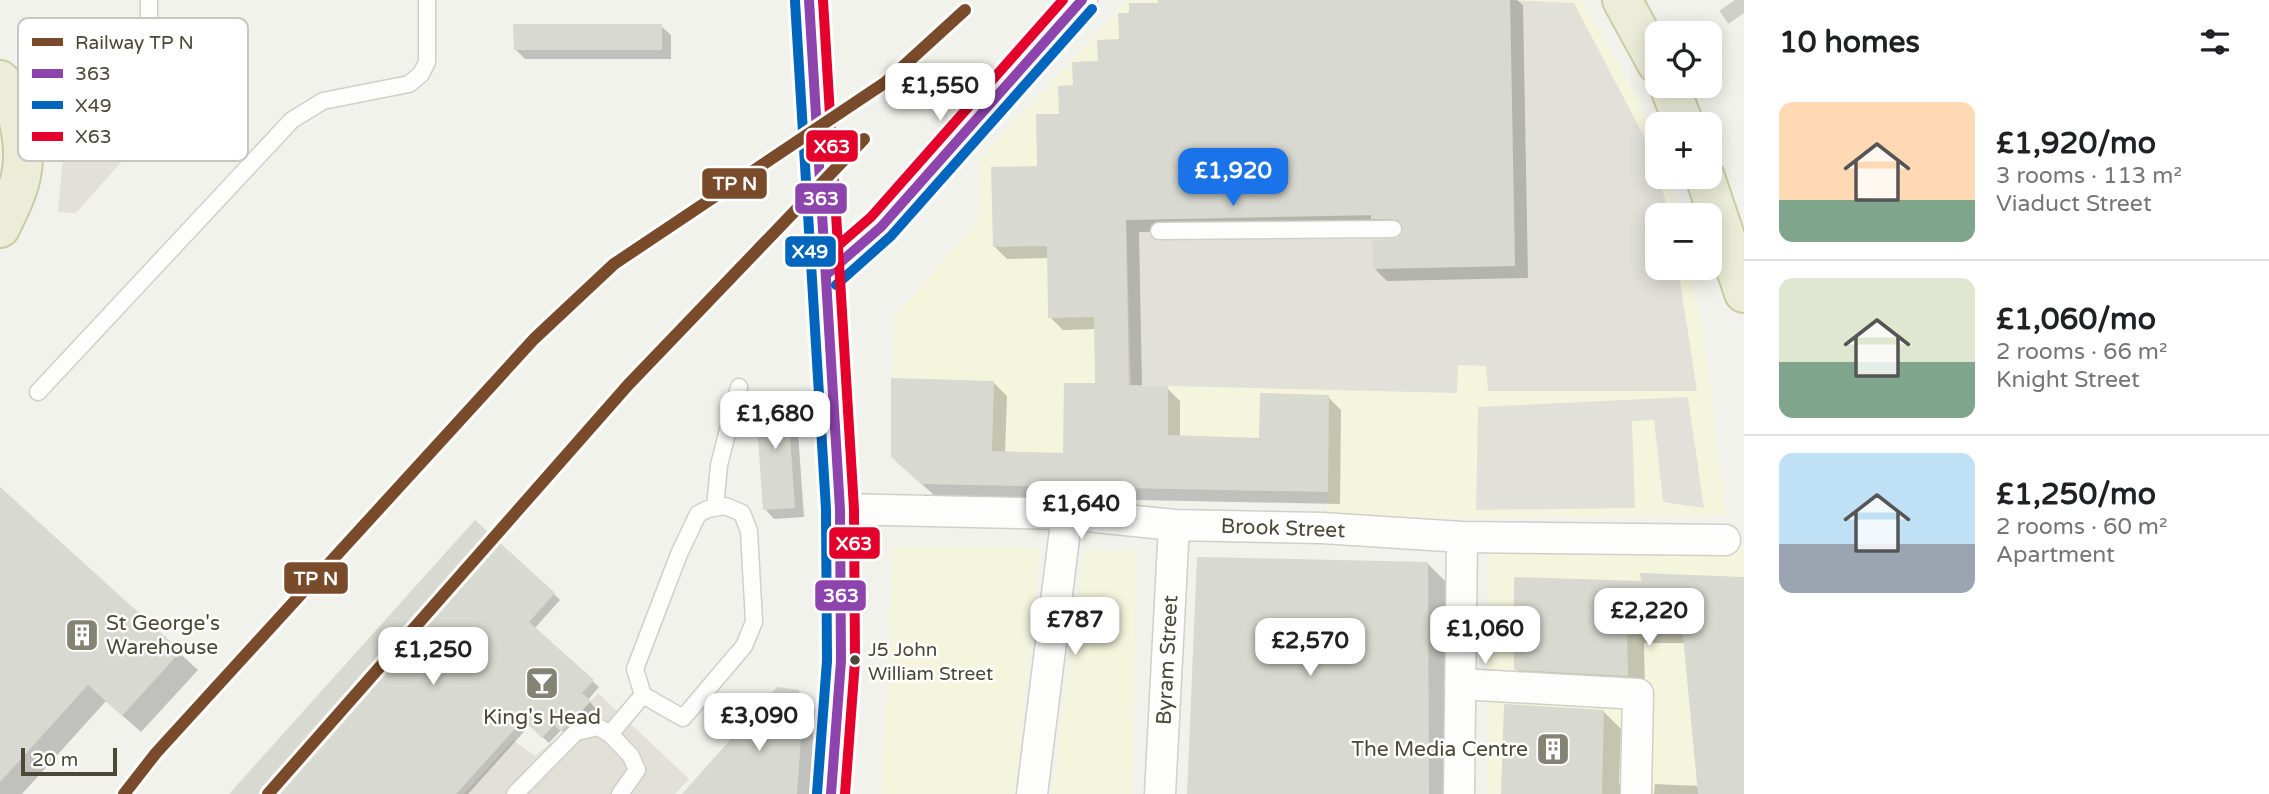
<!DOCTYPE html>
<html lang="en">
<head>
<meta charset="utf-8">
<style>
  :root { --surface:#fff; --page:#f6f6f6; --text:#202124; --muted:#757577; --line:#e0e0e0; --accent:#1a73e8 }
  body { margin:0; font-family:"Varela Round",sans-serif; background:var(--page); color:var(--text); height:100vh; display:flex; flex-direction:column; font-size:26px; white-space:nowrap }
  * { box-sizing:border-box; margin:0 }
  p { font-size:23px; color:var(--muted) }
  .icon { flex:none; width:38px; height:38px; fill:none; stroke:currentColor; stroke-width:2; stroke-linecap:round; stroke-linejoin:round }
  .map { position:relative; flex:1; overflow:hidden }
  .side { display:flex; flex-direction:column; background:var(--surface); width:525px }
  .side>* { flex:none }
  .buttons { position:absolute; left:1645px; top:21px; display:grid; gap:14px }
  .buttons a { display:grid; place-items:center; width:77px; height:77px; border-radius:14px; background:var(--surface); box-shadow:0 4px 18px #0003; font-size:35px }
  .scale { position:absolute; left:21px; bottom:18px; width:96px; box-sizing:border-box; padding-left:7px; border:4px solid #494936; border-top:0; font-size:19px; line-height:24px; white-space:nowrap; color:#494936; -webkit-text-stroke:5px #fff; paint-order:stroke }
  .price { position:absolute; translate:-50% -60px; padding:0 16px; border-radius:14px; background:#fff; color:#222; font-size:23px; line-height:46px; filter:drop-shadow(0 2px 4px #0008) }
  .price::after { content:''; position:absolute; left:50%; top:42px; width:21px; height:16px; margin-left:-10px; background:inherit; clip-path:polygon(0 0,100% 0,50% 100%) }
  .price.on { background:var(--accent); color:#fff }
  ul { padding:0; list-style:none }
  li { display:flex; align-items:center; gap:21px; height:175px; padding:0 35px }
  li+li { border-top:2px solid var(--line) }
  li span { display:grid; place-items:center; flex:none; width:196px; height:140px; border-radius:14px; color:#555 }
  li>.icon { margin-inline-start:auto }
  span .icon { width:84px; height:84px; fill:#fffc; stroke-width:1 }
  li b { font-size:30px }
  h2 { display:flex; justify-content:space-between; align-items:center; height:84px; padding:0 35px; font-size:30px }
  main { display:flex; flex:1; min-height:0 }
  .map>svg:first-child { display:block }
</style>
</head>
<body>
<main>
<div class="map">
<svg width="1744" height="794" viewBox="0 0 1744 794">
  <rect width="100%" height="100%" fill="#f1f2eb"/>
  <!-- commercial -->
  <path fill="#f5f5dd" d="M 1128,0 L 1582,0 L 1638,99 L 1657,151 L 1657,177 L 1667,177 L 1679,208 L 1680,215 L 1657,215 L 1657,268 L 1690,268 L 1702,326 L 1727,516 L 1467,518 L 1327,516 L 1327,492 L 921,484 L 891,457 L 894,317 L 980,218 L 982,157 Z
    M 1744,546 L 1744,794 L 1488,794 L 1489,551 Z
    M 893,547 L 1040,547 L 1015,794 L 882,794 Z
    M 1137,550 L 1132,794 L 1052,794 L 1085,551 Z"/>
  <!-- parking -->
  <path fill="#e1e1da" d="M 1510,0 L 1574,3 L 1648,144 L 1670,215 L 1657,215 L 1657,268 L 1678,268 L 1697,391 L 1488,391 L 1486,366 L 1458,365 L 1457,393 L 1131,385 L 1126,220 L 1392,215 L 1393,241 L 1372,242 L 1373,268 L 1515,266 Z
    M 61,26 L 227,26 L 227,43 L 76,213 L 58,212 L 63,158 Z
    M 1688,397 L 1704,508 L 1663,502 L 1654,420 L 1632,421 L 1635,508 L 1476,510 L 1478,407 Z
    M 598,693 L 689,779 L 675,794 L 464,794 L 513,740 L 535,756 L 563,733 Z"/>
  <!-- shadow -->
  <path fill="#0003" d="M 1160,0 L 1517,0 L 1523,5 L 1528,278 L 1387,281 L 1374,268 L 1404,232 L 1386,231 L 1382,228 L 1139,232 L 1142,387 L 1167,388 L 1180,401 L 1180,437 L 1261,440 L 1328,397 L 1341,410 L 1340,504 L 935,496 L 906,470 L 994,383 L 1007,396 L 1005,453 L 1065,455 L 1097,385 L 1096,329 L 1063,330 L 1050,317 L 1049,258 L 1007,259 L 994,246 L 1039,168 L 1075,87 L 1120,41 L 1131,14 L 1160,5 Z
    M 661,26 L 671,35 L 671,59 L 525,59 L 515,49 Z
    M 786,394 L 796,404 L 804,517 L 774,519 L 765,509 Z
    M 0,489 L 198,670 L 141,732 L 106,701 L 22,794 L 0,794 Z
    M 1428,564 L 1445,581 L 1446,794 L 1189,794 Z
    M 1642,575 L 1744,579 L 1744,794 L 1654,794 L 1655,784 L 1699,786 L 1686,643 L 1644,643 L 1645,693 L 1534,686 L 1516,669 L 1643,583 Z
    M 554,594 L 560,600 L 534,629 L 599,687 L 588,700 L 596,709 L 569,737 L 561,730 L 549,743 L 530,725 L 468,794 L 232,794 Z
    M 798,691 L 816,709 L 818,757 L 815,794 L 684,794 Z
    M 1603,711 L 1621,729 L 1619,784 L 1630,794 L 1503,794 Z"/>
  <!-- building -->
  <path fill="#d8d9d0" d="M 1158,0 L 1510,0 L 1515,266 L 1373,269 L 1372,240 L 1398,238 L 1403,228 L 1398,220 L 1371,219 L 1371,215 L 1126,220 L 1129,385 L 1168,386 L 1168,435 L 1259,438 L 1260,393 L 1329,395 L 1328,492 L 921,484 L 891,457 L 891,378 L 994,381 L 992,451 L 1063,453 L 1064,383 L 1095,383 L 1094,317 L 1048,318 L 1047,246 L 993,247 L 991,167 L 1037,166 L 1036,114 L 1059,114 L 1058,86 L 1073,85 L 1072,62 L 1098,61 L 1097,40 L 1119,39 L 1118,13 L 1129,13 L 1129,3 L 1158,3 Z
    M 513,24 L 662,24 L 662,50 L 514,50 Z
    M 787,392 L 795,508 L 763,510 L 755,394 Z
    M 0,487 L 181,651 L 122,716 L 88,685 L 0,782 Z
    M 475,520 L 555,593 L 529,622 L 594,680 L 582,693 L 591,701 L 561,732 L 554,725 L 542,738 L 523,720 L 456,794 L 229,794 Z
    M 1197,557 L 1428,562 L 1429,794 L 1187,794 Z
    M 1640,573 L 1744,577 L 1744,794 L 1698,794 L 1682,626 L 1627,626 L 1628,676 L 1514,670 L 1514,577 L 1641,581 Z
    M 777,687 L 799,690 L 801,738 L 797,794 L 682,794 Z
    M 1504,704 L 1604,710 L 1602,794 L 1501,794 Z"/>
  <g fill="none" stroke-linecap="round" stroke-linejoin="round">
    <!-- highway-tunnel -->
    <path stroke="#cfd0c7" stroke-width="38" stroke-dasharray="38 19" stroke-linecap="butt" d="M 1735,0 L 1744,13"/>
    <!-- lane casing -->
    <g stroke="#cfd0c8" stroke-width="19">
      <path id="lane" d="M 149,0 L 149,26
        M 1159,231 L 1393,229
        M 38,392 L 292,120 L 323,101 L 409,84 L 421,74 L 427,62 L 427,0
        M 725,506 L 742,513 L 749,531 L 754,622 L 744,646 L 683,718 L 643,695 L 635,669 L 679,554 L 698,514 L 708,509 Z
        M 715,507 L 719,465 L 739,387
        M 610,734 L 631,756 L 637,770 L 620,794
        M 515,794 L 576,732 L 598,727 L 610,734 L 643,695"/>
    </g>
    <!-- street casing -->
    <g stroke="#cfd0c8" stroke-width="33">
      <path id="street" d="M 827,274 L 881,227 L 1082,0
        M 840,509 L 1067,514 L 1174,525 L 1322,528 L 1462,537 L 1725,540
        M 1460,684 L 1638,694 L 1636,794
        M 1032,794 L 1067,514
        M 1160,794 L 1174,525
        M 1459,794 L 1462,537"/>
    </g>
    <!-- secondary casing -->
    <g stroke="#d1d3c3" stroke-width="42">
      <path id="secondary" d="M 809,0 L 840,509 L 841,661 L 831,794"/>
    </g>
    <!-- highway casing -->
    <g stroke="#cacca4" stroke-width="42">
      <path id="highway" d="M 1622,0 L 1657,64
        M 0,80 C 19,102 27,148 21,176 C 17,194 8,212 0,228
        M 1669,86 L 1684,124
        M 1705,177 L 1744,293"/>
    </g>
    <!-- lane -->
    <use href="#lane" stroke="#fdfdfc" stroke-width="16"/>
    <!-- street -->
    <use href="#street" stroke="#fdfdfc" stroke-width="30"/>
    <!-- secondary -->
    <use href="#secondary" stroke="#f6f7ef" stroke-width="38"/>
    <!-- highway -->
    <use href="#highway" stroke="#ebedd9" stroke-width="38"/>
    <!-- bus-1 casing -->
    <g stroke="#fff" stroke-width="16">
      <path id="bus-1" d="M 809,0 L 840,509 L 841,661 L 831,794
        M 827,274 L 881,227 L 1082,0"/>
    </g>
    <!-- bus-2 casing -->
    <g stroke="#fff" stroke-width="16">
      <path id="bus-2" d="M 795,1 L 826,509 L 827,661 L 817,793
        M 836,285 L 891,236 L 1092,9"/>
    </g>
    <!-- bus-3 casing -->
    <g stroke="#fff" stroke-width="16">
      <path id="bus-3" d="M 823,0 L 854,509 L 855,661 L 845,794
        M 818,263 L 871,217 L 1063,0"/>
    </g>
    <!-- bus-1 -->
    <use href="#bus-1" stroke="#8e44ad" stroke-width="10"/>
    <!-- bus-2 -->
    <use href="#bus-2" stroke="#0065bd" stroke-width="10"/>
    <!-- bus-3 -->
    <use href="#bus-3" stroke="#e4002b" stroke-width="10"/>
    <!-- rail-1 casing -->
    <g stroke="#fff" stroke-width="18">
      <path id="rail-1" d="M 124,794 L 156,753 L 534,339 L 614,264 L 886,82 L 965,10
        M 268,794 L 628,385 L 864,139"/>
    </g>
    <!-- rail-1 -->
    <use href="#rail-1" stroke="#7a4b2a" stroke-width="12"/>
  </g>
  <!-- icons -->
  <defs>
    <g id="building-square" transform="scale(1.75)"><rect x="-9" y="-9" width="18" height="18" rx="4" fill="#848475" stroke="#fff"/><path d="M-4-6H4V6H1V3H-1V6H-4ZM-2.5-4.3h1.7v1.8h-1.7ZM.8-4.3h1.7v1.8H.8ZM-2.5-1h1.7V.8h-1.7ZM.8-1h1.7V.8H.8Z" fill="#fff"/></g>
    <g id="bar-square" transform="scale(1.75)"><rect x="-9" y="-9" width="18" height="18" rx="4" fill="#848475" stroke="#fff"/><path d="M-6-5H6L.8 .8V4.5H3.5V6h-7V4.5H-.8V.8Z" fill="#fff"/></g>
  </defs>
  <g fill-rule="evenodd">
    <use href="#building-square" x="82" y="635"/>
    <use href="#bar-square" x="542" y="683"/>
    <use href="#building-square" x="1553" y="749"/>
  </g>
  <!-- markers -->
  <circle fill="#494936" stroke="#fff" stroke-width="2.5" cx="855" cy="660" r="6"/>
  <g text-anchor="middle" stroke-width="5" stroke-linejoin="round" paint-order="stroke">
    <!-- bus labels -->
    <g font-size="19" fill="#494936" stroke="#fff" text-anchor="start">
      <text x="868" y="656">J5 John<tspan x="868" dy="24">William Street</tspan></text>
    </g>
    <!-- street labels -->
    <g font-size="21" fill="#494936" stroke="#fff">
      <text transform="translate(1283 528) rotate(2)" y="7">Brook Street</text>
      <text transform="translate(1167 660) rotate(-87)" y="7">Byram Street</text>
    </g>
    <!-- poi labels -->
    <g font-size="21" fill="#494936" stroke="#fff" text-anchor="start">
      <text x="106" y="630">St George's<tspan x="106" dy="24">Warehouse</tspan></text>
      <text x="542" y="724" text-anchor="middle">King's Head</text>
      <text x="1528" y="756" text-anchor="end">The Media Centre</text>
    </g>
  </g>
  <!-- legend -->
  <rect x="18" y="18" width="230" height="143" rx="10" fill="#fff" stroke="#c8c8c3" stroke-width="2"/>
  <rect x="32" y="38" width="31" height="8" fill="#7a4b2a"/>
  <rect x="32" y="69" width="31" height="9" fill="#8e44ad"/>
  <rect x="32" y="101" width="31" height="8" fill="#0065bd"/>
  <rect x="32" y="132" width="31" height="9" fill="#e4002b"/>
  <g font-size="19" fill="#494936">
    <text x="75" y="49">Railway TP N</text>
    <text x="75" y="80">363</text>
    <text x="75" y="112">X49</text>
    <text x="75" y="143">X63</text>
  </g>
  <g stroke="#fff" stroke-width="2.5">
    <rect x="805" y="129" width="54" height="34" rx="7" fill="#e4002b"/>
    <rect x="701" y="167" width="67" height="33" rx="7" fill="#7a4b2a"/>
    <rect x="794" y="182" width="54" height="33" rx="7" fill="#8e44ad"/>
    <rect x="784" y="235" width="53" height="33" rx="7" fill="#0065bd"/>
    <rect x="828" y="526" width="53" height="34" rx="7" fill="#e4002b"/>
    <rect x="283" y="561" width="66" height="34" rx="7" fill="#7a4b2a"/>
    <rect x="814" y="579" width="53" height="33" rx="7" fill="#8e44ad"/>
  </g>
  <g font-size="19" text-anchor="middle" font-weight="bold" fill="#fff">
    <text x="832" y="153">X63</text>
    <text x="735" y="190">TP N</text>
    <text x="821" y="205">363</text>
    <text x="810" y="258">X49</text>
    <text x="854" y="550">X63</text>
    <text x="316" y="585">TP N</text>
    <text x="841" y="602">363</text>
  </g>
</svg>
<div class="buttons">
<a><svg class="icon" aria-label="locate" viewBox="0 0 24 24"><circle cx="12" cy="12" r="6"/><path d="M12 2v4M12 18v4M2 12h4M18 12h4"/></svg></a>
<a>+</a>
<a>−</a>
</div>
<div class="scale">20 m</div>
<b class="price" style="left:940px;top:123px">£1,550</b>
<b class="price on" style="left:1233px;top:208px">£1,920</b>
<b class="price" style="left:775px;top:451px">£1,680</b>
<b class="price" style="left:1081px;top:541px">£1,640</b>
<b class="price" style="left:1649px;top:648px">£2,220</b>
<b class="price" style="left:1075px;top:657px">£787</b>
<b class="price" style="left:1485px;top:666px">£1,060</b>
<b class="price" style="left:1310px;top:678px">£2,570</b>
<b class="price" style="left:433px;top:687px">£1,250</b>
<b class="price" style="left:759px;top:753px">£3,090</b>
</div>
<section class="side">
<h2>10 homes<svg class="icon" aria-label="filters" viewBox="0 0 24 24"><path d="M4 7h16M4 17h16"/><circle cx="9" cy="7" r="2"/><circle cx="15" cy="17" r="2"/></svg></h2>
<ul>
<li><span style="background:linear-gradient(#ffd9b3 70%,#7fa58c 0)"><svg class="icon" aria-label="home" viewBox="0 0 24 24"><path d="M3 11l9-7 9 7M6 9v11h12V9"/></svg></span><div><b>£1,920/mo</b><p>3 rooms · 113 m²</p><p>Viaduct Street</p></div></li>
<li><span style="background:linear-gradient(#dfe7d0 60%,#7fa58c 0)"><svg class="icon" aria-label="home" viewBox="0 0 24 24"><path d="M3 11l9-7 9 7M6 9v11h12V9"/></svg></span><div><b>£1,060/mo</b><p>2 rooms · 66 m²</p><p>Knight Street</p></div></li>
<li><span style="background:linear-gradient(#bfe0f5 65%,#9aa5b1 0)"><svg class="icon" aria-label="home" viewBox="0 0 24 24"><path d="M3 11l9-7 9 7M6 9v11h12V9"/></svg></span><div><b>£1,250/mo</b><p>2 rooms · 60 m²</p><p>Apartment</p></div></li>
</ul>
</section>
</main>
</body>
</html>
